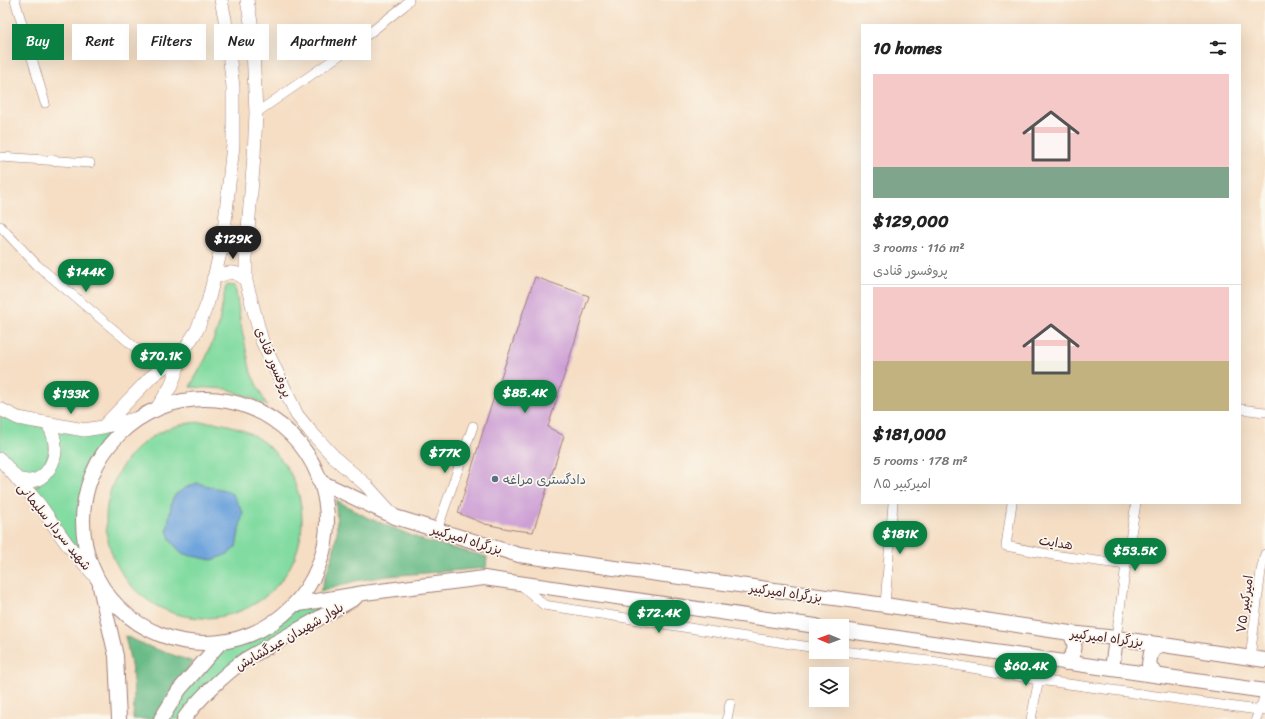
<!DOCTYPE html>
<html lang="en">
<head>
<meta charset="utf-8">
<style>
  :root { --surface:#fff; --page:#f2f2f2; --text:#222; --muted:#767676; --line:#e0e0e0; --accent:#0b8043 }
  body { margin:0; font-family:Sriracha,"Playpen Sans Arabic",sans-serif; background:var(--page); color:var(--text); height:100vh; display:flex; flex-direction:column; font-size:15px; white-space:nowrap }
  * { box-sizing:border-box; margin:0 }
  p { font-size:13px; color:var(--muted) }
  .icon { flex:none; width:22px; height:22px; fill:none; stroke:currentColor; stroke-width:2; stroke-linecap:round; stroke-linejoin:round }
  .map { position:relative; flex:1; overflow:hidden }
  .details { position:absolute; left:861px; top:24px; width:380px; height:480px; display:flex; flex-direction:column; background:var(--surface); border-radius:0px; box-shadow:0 4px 16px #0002 }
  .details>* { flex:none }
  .banner { position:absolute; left:12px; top:24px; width:380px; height:36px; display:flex; gap:8px }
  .needle { width:26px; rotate:271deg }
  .buttons { position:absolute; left:809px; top:619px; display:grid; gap:8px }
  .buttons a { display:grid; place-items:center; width:40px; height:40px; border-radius:0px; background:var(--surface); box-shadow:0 4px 16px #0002; font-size:20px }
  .price { position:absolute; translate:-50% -34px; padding:0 9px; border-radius:14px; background:var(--accent); color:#fff; font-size:13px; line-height:26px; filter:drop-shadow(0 1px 2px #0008) }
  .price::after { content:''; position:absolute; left:50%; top:24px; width:12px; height:9px; margin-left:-6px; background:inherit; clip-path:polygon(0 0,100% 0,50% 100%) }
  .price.selected { background:#222; color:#fff }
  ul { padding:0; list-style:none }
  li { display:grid; align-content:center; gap:8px; height:212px; padding:0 12px }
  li+li { border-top:1px solid var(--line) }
  li span { display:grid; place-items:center; height:124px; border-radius:0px; color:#555 }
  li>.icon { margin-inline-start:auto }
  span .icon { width:72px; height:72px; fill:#fffc; stroke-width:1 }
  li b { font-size:17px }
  h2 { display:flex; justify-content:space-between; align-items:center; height:48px; padding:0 12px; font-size:17px }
  .pill { padding:0 14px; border-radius:0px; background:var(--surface); box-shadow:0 4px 16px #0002; font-size:14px; line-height:36px }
  .pill.selected { background:var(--accent); color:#fff }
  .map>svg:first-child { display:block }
</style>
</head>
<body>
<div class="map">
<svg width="1265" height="719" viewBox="0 0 1265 719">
  <rect width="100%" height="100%" fill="#fbf7ec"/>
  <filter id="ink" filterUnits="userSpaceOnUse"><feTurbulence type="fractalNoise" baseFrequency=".025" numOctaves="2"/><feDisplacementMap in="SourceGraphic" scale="8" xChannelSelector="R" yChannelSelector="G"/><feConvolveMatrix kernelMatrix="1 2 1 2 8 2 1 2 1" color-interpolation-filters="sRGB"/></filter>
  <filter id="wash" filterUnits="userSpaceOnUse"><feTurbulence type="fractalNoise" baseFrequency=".012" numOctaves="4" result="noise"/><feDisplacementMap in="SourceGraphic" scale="16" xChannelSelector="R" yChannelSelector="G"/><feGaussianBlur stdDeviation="0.9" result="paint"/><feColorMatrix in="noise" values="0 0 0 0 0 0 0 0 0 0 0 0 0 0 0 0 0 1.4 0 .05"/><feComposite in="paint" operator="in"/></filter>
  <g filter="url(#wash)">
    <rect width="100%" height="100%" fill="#f5dec4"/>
    <!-- green -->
    <path fill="#82dba1" stroke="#667d66" d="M 226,285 L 235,286 L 241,325 L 251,373 L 267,406 L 252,398 L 227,389 L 190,387 L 206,358 L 218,328 Z
      M 0,416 C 9,419 36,423 43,428 C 54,436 50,462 40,470 C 35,474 28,475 22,475 L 0,452 Z
      M106 520a98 98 0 1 1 196 0a98 98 0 1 1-196 0Z
      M 120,426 L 90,467 L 79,504 L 79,531 L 83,558 L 29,487 L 39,485 L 56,429 Z
      M 364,593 L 246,659 L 184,719 L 161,719 L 219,644 L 244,634 L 299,604 Z"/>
    <!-- forest -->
    <path fill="#69bb87" stroke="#5a6d59" d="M 336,500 L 366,517 L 425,541 L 487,557 L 486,568 L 387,576 L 355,581 L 320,592 L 333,555 L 337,532 Z
      M 125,636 L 150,647 L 193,662 L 168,695 L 157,719 L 133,719 C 136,689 132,665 125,636 Z"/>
    <!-- water -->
    <path fill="#70a4dc" stroke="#5d6284" d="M 197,483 L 228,491 L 233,495 L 243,512 L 236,547 L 228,554 L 212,560 L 183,554 L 177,548 L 171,541 L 167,531 L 172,500 L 176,494 L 187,487 Z"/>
    <g id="blocks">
      <!-- building -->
      <path fill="#cda0d5" d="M 535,277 L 589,296 L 548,427 L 564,436 L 533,532 L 514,530 L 485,524 L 458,513 L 488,415 Z"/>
    </g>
  </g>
  <g filter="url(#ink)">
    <use href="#blocks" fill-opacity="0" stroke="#a07e78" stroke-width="1"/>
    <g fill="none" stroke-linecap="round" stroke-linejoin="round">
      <!-- minor casing -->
      <g stroke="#a07e78" stroke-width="10">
        <path id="minor" d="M 15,0 L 45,103
          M 256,113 L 353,46 L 404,6 L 409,0
          M 0,157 L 90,163
          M 0,226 L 37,265 L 156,365 L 160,371
          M 1240,409 L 1265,412
          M 1012,503 L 1006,546 L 1053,555 L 1126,565
          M 437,530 L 473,426
          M 520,584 L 544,605 L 816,648
          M 885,605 L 893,503
          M 1116,638 L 1126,565 L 1136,503
          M 842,651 L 938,662 L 1039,680 L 1265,711
          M 1250,658 L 1261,571 L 1265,554
          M 727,719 L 730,703
          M 1031,719 L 1043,659
          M 1256,719 L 1265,695"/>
      </g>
      <!-- secondary casing -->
      <g stroke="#a07e78" stroke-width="14">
        <path id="secondary" d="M 247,0 L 252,28 L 256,113 L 254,156 L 246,253 L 246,281 L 262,341 L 297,415 L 310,431 L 337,460 L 365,484 L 394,516
          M 223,241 C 230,251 236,251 247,246
          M 213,279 C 225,272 237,269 246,281
          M 0,409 L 18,418 L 84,430 L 103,427 L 142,417
          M 156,410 L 171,386 L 183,352
          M 103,427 L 151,377 L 183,352 L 197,330 L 208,302 L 223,241 L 233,145 L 233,87 L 225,19 L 221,0
          M 0,459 L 39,504 L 67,544 L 95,576
          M 17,479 C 21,480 26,481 30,481 C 46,480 56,461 55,447 C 55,438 52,430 47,423"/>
      </g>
      <!-- primary casing -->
      <g stroke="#a07e78" stroke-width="16">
        <path id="primary" d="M83 521a122 122 0 1 1 244 0a122 122 0 1 1-244 0Z
          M 319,481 L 395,517 L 519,555 L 885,605 L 1070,633 L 1116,638 L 1265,660
          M 100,587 L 116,656 L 119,719
          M 299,604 L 364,593 L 484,578 L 816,626
          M 842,630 L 1265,691
          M 1066,663 C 1076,651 1077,647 1070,633
          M 1112,669 L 1116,638
          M 1155,674 L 1149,664 L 1151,653 L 1159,644
          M 161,719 L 179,690 L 219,644
          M 184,719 C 197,700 227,672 246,659 L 355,598"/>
      </g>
      <!-- minor -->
      <use href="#minor" stroke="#fff" stroke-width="9"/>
      <!-- secondary -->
      <use href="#secondary" stroke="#fff" stroke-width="13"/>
      <!-- primary -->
      <use href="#primary" stroke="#fff" stroke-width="14"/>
    </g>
  </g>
  <!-- markers -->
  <circle fill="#5c6f8a" stroke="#fbf7ec" stroke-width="1.5" cx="495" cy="479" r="4"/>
  <g text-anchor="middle" stroke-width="3.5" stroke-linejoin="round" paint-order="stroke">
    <!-- street labels -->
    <g font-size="13" fill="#4a1f2b" stroke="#fbf7ec">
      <text transform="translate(274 362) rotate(67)" y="5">پروفسور قنادی</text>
      <text transform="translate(55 526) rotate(51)" y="5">شهید سردار سلیمانی</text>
      <text transform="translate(467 539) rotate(17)" y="5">بزرگراه امیرکبیر</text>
      <text transform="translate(1056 542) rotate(9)" y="5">هدایت</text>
      <text transform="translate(786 592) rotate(8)" y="5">بزرگراه امیرکبیر</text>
      <text transform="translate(1244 604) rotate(-82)" y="5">امیرکبیر ۷۵</text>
      <text transform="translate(289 636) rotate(-30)" y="5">بلوار شهیدان عیدگشایش</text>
      <text transform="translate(1107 637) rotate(7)" y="5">بزرگراه امیرکبیر</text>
    </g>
    <!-- service labels -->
    <g font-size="13" fill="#4e5e75" stroke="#fbf7ec" text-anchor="start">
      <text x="503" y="484">دادگستری مراغه</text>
    </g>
  </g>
</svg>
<div class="buttons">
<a><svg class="needle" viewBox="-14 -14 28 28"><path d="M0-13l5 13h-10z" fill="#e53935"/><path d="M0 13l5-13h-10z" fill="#767676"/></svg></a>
<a><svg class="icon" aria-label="layers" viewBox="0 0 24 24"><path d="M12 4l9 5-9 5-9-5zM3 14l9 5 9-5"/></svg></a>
</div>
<b class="price selected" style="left:233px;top:260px">$129K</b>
<b class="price" style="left:86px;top:293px">$144K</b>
<b class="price" style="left:161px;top:377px">$70.1K</b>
<b class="price" style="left:525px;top:414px">$85.4K</b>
<b class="price" style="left:71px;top:415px">$133K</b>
<b class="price" style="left:445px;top:474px">$77K</b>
<b class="price" style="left:900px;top:555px">$181K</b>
<b class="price" style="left:1135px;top:572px">$53.5K</b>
<b class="price" style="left:659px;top:634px">$72.4K</b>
<b class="price" style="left:1026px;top:687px">$60.4K</b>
<div class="banner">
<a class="pill selected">Buy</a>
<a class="pill">Rent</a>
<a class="pill">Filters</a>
<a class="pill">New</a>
<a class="pill">Apartment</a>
</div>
<section class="details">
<h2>10 homes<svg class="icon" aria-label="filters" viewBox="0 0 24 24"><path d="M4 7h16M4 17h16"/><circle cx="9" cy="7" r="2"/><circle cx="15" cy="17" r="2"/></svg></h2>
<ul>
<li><span style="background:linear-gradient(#f6c9c9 75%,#7fa58c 0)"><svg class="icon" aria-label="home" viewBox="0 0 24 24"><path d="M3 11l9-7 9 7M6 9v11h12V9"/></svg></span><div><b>$129,000</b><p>3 rooms · 116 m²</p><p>پروفسور قنادی</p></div></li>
<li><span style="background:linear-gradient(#f6c9c9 60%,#c2b280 0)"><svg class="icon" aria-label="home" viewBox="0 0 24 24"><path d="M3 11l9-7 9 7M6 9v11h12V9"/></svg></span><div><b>$181,000</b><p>5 rooms · 178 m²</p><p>امیرکبیر ۸۵</p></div></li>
</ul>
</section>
</div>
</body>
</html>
